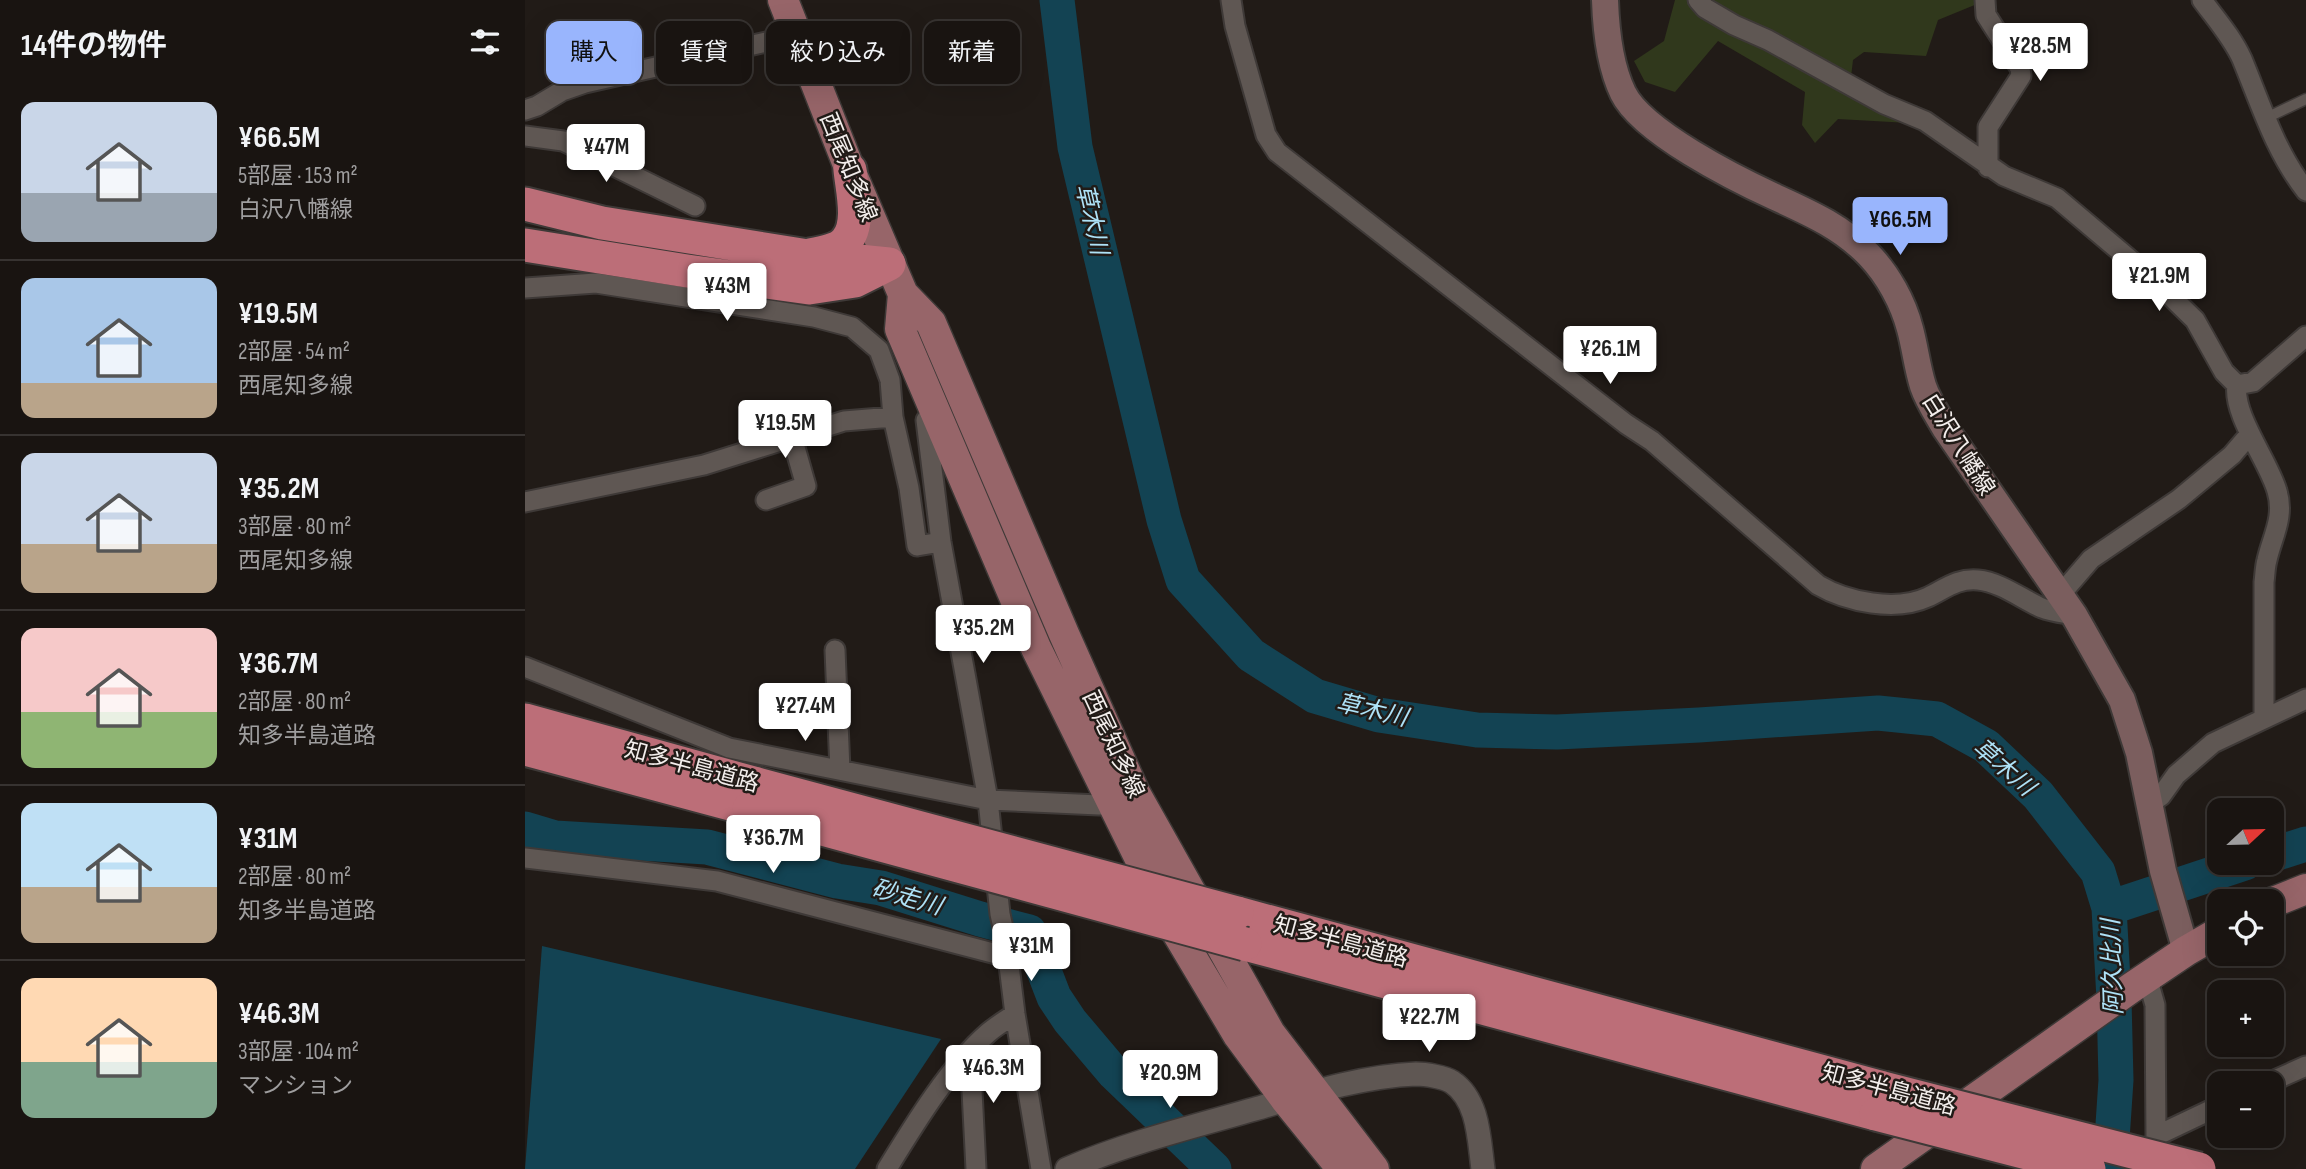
<!DOCTYPE html>
<html lang="ja">
<head>
<meta charset="utf-8">
<style>
  :root { --surface:#191411; --page:#221d1a; --text:#f1f3f6; --muted:#9f9e9f; --line:#373331; --accent:#99b5fd }
  body { margin:0; font-family:"Sofia Sans Condensed","Noto Sans JP",sans-serif; background:var(--page); color:var(--text); height:100vh; display:flex; flex-direction:column; font-size:26px; white-space:nowrap }
  * { box-sizing:border-box; margin:0 }
  p { font-size:23px; color:var(--muted) }
  .icon { flex:none; width:38px; height:38px; fill:none; stroke:currentColor; stroke-width:2; stroke-linecap:round; stroke-linejoin:round }
  .map { position:relative; flex:1; overflow:hidden }
  .details { display:flex; flex-direction:column; background:var(--surface); width:525px }
  .details>* { flex:none }
  .banner { position:absolute; left:21px; top:21px; width:665px; height:63px; display:flex; gap:14px }
  .needle { width:46px; rotate:68deg }
  .fabs { position:absolute; left:1682px; top:798px; display:grid; gap:14px }
  .fabs a { display:grid; place-items:center; width:77px; height:77px; border-radius:14px; background:var(--surface); box-shadow:0 7px 28px #0002,0 0 0 2px var(--line); font-size:35px }
  .price { position:absolute; translate:-50% -60px; padding:0 16px; border-radius:7px; background:#fff; color:#222; font-size:23px; line-height:46px; filter:drop-shadow(0 2px 4px #0008) }
  .price::after { content:''; position:absolute; left:50%; top:42px; width:21px; height:16px; margin-left:-10px; background:inherit; clip-path:polygon(0 0,100% 0,50% 100%) }
  .price.on { background:var(--accent); color:#111 }
  ul { padding:0; list-style:none }
  li { display:flex; align-items:center; gap:21px; height:175px; padding:0 21px }
  li+li { border-top:2px solid var(--line) }
  li span { display:grid; place-items:center; flex:none; width:196px; height:140px; border-radius:14px; color:#555 }
  li>.icon { margin-inline-start:auto }
  span .icon { width:84px; height:84px; fill:#fffc; stroke-width:1 }
  li b { font-size:30px }
  h2 { display:flex; justify-content:space-between; align-items:center; height:84px; padding:0 21px; font-size:30px }
  .pill { padding:0 24px; border-radius:14px; background:var(--surface); box-shadow:0 7px 28px #0002,0 0 0 2px var(--line); font-size:24px; line-height:63px }
  .pill.on { background:var(--accent); color:#111 }
  main { display:flex; flex:1; min-height:0 }
  .map>svg:first-child { display:block }
</style>
</head>
<body>
<main>
<section class="details">
<h2>14件の物件<svg class="icon" aria-label="filters" viewBox="0 0 24 24"><path d="M4 7h16M4 17h16"/><circle cx="9" cy="7" r="2"/><circle cx="15" cy="17" r="2"/></svg></h2>
<ul>
<li><span style="background:linear-gradient(#c9d6e8 65%,#9aa5b1 0)"><svg class="icon" aria-label="home" viewBox="0 0 24 24"><path d="M3 11l9-7 9 7M6 9v11h12V9"/></svg></span><div><b>¥66.5M</b><p>5部屋 · 153 m²</p><p>白沢八幡線</p></div></li>
<li><span style="background:linear-gradient(#a9c7e8 75%,#b9a48a 0)"><svg class="icon" aria-label="home" viewBox="0 0 24 24"><path d="M3 11l9-7 9 7M6 9v11h12V9"/></svg></span><div><b>¥19.5M</b><p>2部屋 · 54 m²</p><p>西尾知多線</p></div></li>
<li><span style="background:linear-gradient(#c9d6e8 65%,#b9a48a 0)"><svg class="icon" aria-label="home" viewBox="0 0 24 24"><path d="M3 11l9-7 9 7M6 9v11h12V9"/></svg></span><div><b>¥35.2M</b><p>3部屋 · 80 m²</p><p>西尾知多線</p></div></li>
<li><span style="background:linear-gradient(#f6c9c9 60%,#8fb573 0)"><svg class="icon" aria-label="home" viewBox="0 0 24 24"><path d="M3 11l9-7 9 7M6 9v11h12V9"/></svg></span><div><b>¥36.7M</b><p>2部屋 · 80 m²</p><p>知多半島道路</p></div></li>
<li><span style="background:linear-gradient(#bfe0f5 60%,#b9a48a 0)"><svg class="icon" aria-label="home" viewBox="0 0 24 24"><path d="M3 11l9-7 9 7M6 9v11h12V9"/></svg></span><div><b>¥31M</b><p>2部屋 · 80 m²</p><p>知多半島道路</p></div></li>
<li><span style="background:linear-gradient(#ffd9b3 60%,#7fa58c 0)"><svg class="icon" aria-label="home" viewBox="0 0 24 24"><path d="M3 11l9-7 9 7M6 9v11h12V9"/></svg></span><div><b>¥46.3M</b><p>3部屋 · 104 m²</p><p>マンション</p></div></li>
</ul>
</section>
<div class="map">
<svg width="1781" height="1169" viewBox="0 0 1781 1169">
  <rect width="100%" height="100%" fill="#211b17"/>
  <!-- green -->
  <path fill="#30381c" d="M 1150,0 L 1452,0 L 1452,4 L 1413,20 L 1401,56 L 1339,52 L 1328,60 L 1324,94 L 1384,123 L 1313,119 L 1290,143 L 1277,125 L 1280,92 L 1193,41 L 1150,92 L 1120,82 L 1109,61 L 1139,41 Z"/>
  <!-- water -->
  <path fill="#134353" d="M 17,946 L 416,1039 L 330,1169 L 0,1169 Z"/>
  <g fill="none" stroke-linecap="round" stroke-linejoin="round">
    <!-- river -->
    <path stroke="#134353" stroke-width="35" d="M 532,0 L 550,147 L 639,520 L 658,580 L 726,655 L 790,696 L 854,715 L 952,730 L 1032,732 L 1174,725 L 1353,713 L 1412,719 L 1461,746 L 1513,795 L 1573,872 L 1584,908 L 1589,999 L 1591,1080 L 1585,1169
      M 0,829 L 30,838 L 182,847 L 312,881 L 356,888 L 455,919 L 504,932 L 529,997 L 545,1021 L 589,1073 L 689,1169
      M 1746,855 L 1781,844
      M 1584,908 L 1720,863"/>
    <!-- service casing -->
    <g stroke="#3e3937" stroke-width="13">
      <path id="service" d="M 1739,119 L 1781,99"/>
    </g>
    <!-- minor casing -->
    <g stroke="#3e3937" stroke-width="23">
      <path id="minor" d="M 706,0 L 710,26 L 741,135 L 752,152 L 1101,424 L 1127,441 L 1293,585 C 1322,602 1371,612 1403,597 C 1420,589 1432,578 1453,580 C 1475,582 1497,599 1517,608 C 1527,612 1538,613 1549,615
        M 1173,0 L 1180,8 L 1209,25 L 1243,40 L 1359,104 L 1400,121 L 1479,176 L 1532,198 L 1628,279 L 1670,320 L 1699,372 L 1712,385 L 1728,382 L 1781,336
        M 1460,0 L 1461,15 L 1495,68 L 1496,76 L 1463,127 L 1463,167
        M 1677,0 C 1691,19 1707,37 1717,59 C 1736,105 1750,151 1781,191
        M 0,110 L 12,106 L 37,91 L 60,83 L 259,38 L 271,34
        M 0,136 L 38,141 L 170,206
        M 0,288 L 71,283 L 289,317 L 327,327 L 354,350 L 365,380 L 368,417
        M 1712,385 C 1707,414 1744,462 1752,491 C 1760,517 1747,537 1742,560 C 1740,567 1740,575 1739,582 L 1739,718
        M 401,420 L 416,542 L 463,800 L 475,914 L 481,941 L 490,1014 L 516,1169
        M 241,500 L 281,486 L 267,437
        M 0,502 L 179,465 L 319,421 L 368,417 L 384,488 L 392,546 L 416,542
        M 1535,595 L 1566,559 L 1654,499 L 1707,455 L 1725,434
        M 310,650 L 315,770
        M 0,667 L 204,748 L 463,800 L 574,805 L 588,804
        M 1624,804 L 1636,796 L 1651,775 L 1688,743 L 1781,699
        M 0,858 L 192,881 L 483,957
        M 1622,977 L 1630,1005 L 1631,1136 L 1625,1167
        M 439,1060 L 446,1071 L 451,1169
        M 1743,1083 L 1781,1066
        M 1631,1136 L 1694,1106
        M 362,1169 C 389,1125 424,1067 463,1033 C 471,1026 481,1020 490,1014"/>
    </g>
    <!-- tertiary casing -->
    <g stroke="#3e3937" stroke-width="26">
      <path id="tertiary" d="M 542,1169 C 602,1143 667,1127 730,1109 C 781,1094 837,1076 891,1074 C 900,1074 919,1077 927,1082 C 954,1100 954,1140 958,1169"/>
    </g>
    <!-- secondary casing -->
    <g stroke="#3e3937" stroke-width="30">
      <path id="secondary" d="M 1080,0 C 1081,30 1085,66 1098,93 C 1117,132 1211,179 1250,197 C 1285,213 1317,227 1344,255 C 1363,275 1378,302 1385,329 C 1390,347 1392,367 1398,386 C 1403,401 1412,414 1420,428 L 1549,615 L 1597,700 L 1614,753 L 1638,871 L 1661,951"/>
    </g>
    <!-- primary casing -->
    <g stroke="#3e3937" stroke-width="33">
      <path id="primary" d="M 258,0 L 325,170 L 378,294 L 406,323 L 539,634 L 609,791 L 745,1033 L 849,1169
        M 378,294 L 375,329 L 511,648 L 648,926 L 713,1035 L 761,1100 L 817,1169
        M 1746,903 L 1781,889
        M 1351,1169 L 1606,988 L 1661,951 L 1694,932"/>
    </g>
    <!-- motorway casing -->
    <g stroke="#3e3937" stroke-width="37">
      <path id="motorway" d="M 0,204 L 77,223 L 283,256 L 364,264
        M 0,245 L 162,271 L 284,288 L 330,281 L 364,264
        M 285,255 C 296,253 314,250 321,241 C 336,224 327,191 325,170
        M 0,720 L 232,784
        M 0,749 L 224,809
        M 712,913 L 1358,1088
        M 720,944 L 1351,1114"/>
    </g>
    <!-- service -->
    <use href="#service" stroke="#5f5753" stroke-width="10"/>
    <!-- minor -->
    <use href="#minor" stroke="#5f5753" stroke-width="19"/>
    <!-- tertiary -->
    <use href="#tertiary" stroke="#5f5753" stroke-width="23"/>
    <!-- secondary -->
    <use href="#secondary" stroke="#7b5e5e" stroke-width="26"/>
    <!-- primary -->
    <use href="#primary" stroke="#976569" stroke-width="30"/>
    <!-- motorway -->
    <use href="#motorway" stroke="#bc6e78" stroke-width="33"/>
    <!-- motorway-bridge casing -->
    <g stroke="#3e3937" stroke-width="37" stroke-linecap="butt">
      <path id="motorway-bridge" d="M 232,784 L 712,913
        M 224,809 L 720,944
        M 1358,1088 L 1674,1169
        M 1351,1114 L 1564,1169"/>
    </g>
    <!-- motorway-bridge -->
    <use href="#motorway-bridge" stroke="#bc6e78" stroke-width="33"/>
  </g>
  <g text-anchor="middle" stroke-width="5" stroke-linejoin="round" paint-order="stroke">
    <!-- street labels -->
    <g font-size="23" fill="#f3eeec" stroke="#211b17">
      <text transform="translate(324 167) rotate(68)" y="8">西尾知多線</text>
      <text transform="translate(1434 444) rotate(58)" y="8">白沢八幡線</text>
      <text transform="translate(589 744) rotate(65)" y="8">西尾知多線</text>
      <text transform="translate(167 766) rotate(15)" y="8">知多半島道路</text>
      <text transform="translate(816 941) rotate(15)" y="8">知多半島道路</text>
      <text transform="translate(1364 1089) rotate(15)" y="8">知多半島道路</text>
    </g>
    <!-- water labels -->
    <g font-size="24" font-style="italic" fill="#aee2f7" stroke="#211b17">
      <text transform="translate(567 219) rotate(77)" y="8">草木川</text>
      <text transform="translate(847 710) rotate(13)" y="8">草木川</text>
      <text transform="translate(1479 767) rotate(41)" y="8">草木川</text>
      <text transform="translate(382 897) rotate(16)" y="8">砂走川</text>
      <text transform="translate(1587 967) rotate(-92)" y="8">阿久比川</text>
    </g>
  </g>
</svg>
<div class="fabs">
<a><svg class="needle" viewBox="-14 -14 28 28"><path d="M0-13l5 13h-10z" fill="#e53935"/><path d="M0 13l5-13h-10z" fill="#9f9e9f"/></svg></a>
<a><svg class="icon" aria-label="locate" viewBox="0 0 24 24"><circle cx="12" cy="12" r="6"/><path d="M12 2v4M12 18v4M2 12h4M18 12h4"/></svg></a>
<a>+</a>
<a>−</a>
</div>
<b class="price" style="left:1515px;top:83px">¥28.5M</b>
<b class="price" style="left:81px;top:184px">¥47M</b>
<b class="price on" style="left:1375px;top:257px">¥66.5M</b>
<b class="price" style="left:1634px;top:313px">¥21.9M</b>
<b class="price" style="left:202px;top:323px">¥43M</b>
<b class="price" style="left:1085px;top:386px">¥26.1M</b>
<b class="price" style="left:260px;top:460px">¥19.5M</b>
<b class="price" style="left:458px;top:665px">¥35.2M</b>
<b class="price" style="left:280px;top:743px">¥27.4M</b>
<b class="price" style="left:248px;top:875px">¥36.7M</b>
<b class="price" style="left:506px;top:983px">¥31M</b>
<b class="price" style="left:904px;top:1054px">¥22.7M</b>
<b class="price" style="left:468px;top:1105px">¥46.3M</b>
<b class="price" style="left:645px;top:1110px">¥20.9M</b>
<div class="banner">
<a class="pill on">購入</a>
<a class="pill">賃貸</a>
<a class="pill">絞り込み</a>
<a class="pill">新着</a>
</div>
</div>
</main>
</body>
</html>
